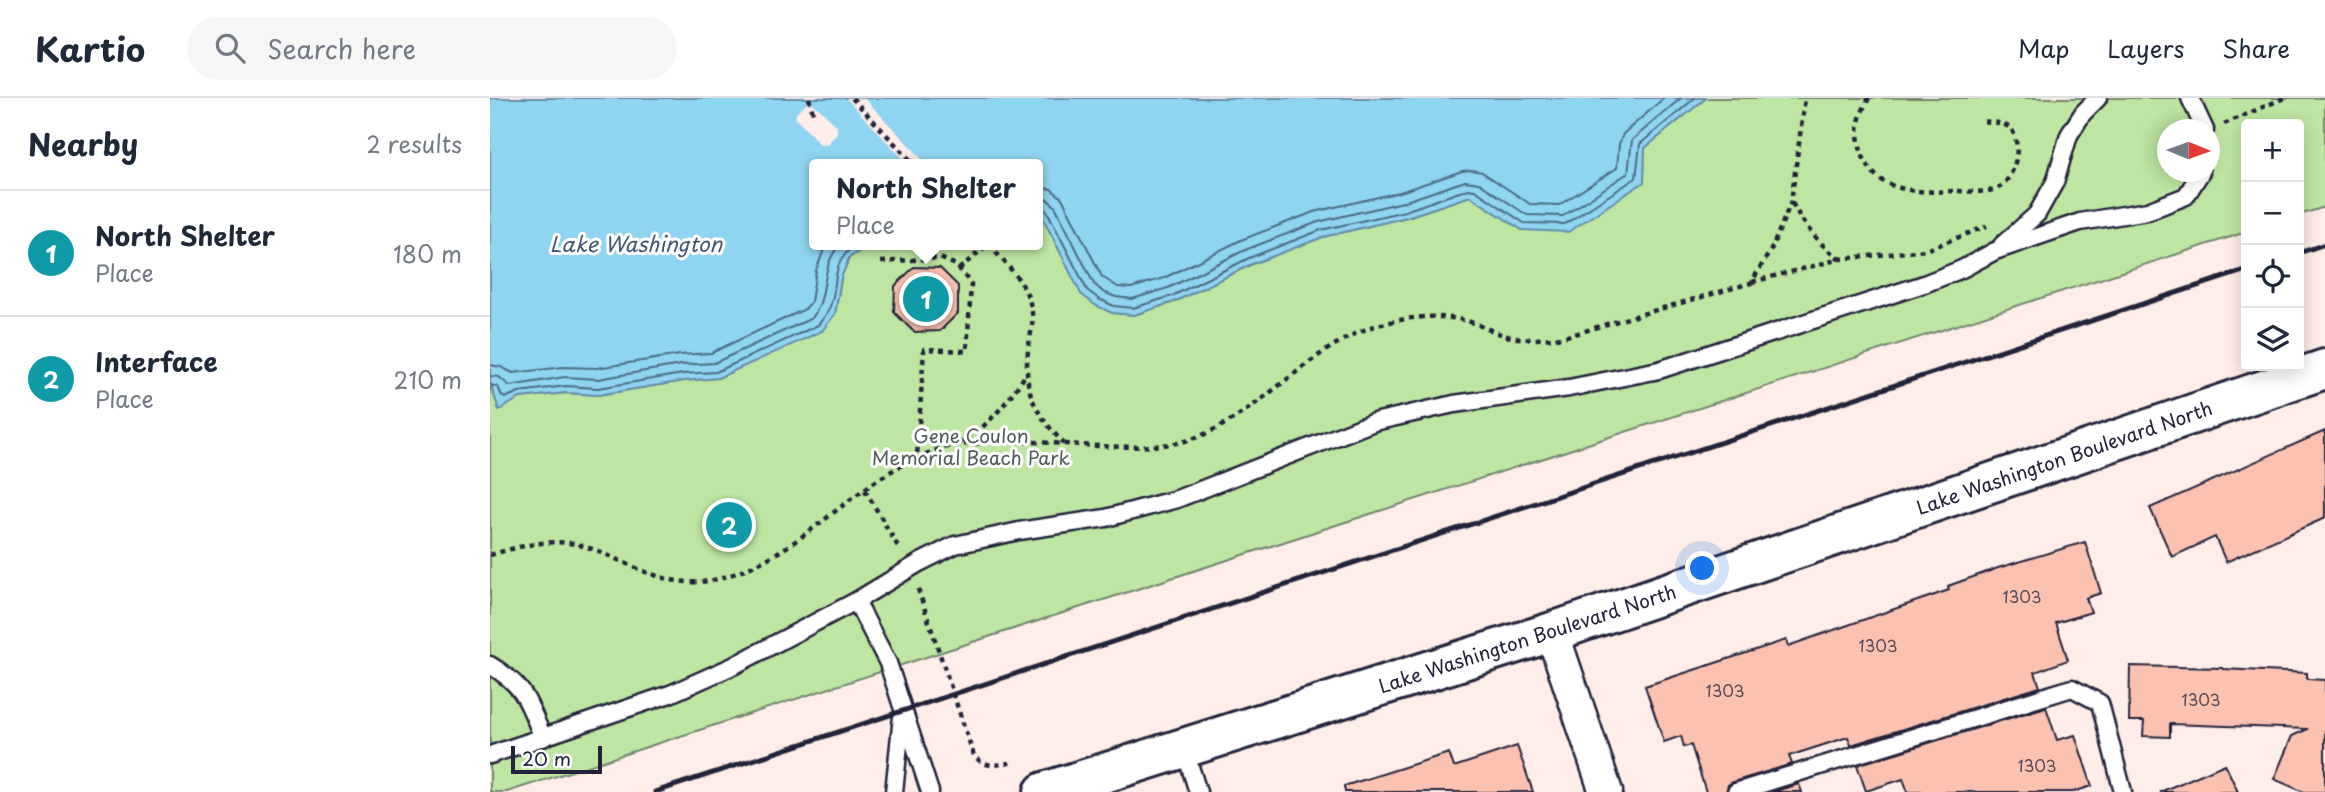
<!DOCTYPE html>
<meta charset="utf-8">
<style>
:root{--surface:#fff;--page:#f6f6f7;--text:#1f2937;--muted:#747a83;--line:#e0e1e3;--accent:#b45309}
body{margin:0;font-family:"Playpen Sans",sans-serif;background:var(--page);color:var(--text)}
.controls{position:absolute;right:21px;top:21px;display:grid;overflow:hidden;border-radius:7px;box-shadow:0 4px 18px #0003}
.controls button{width:63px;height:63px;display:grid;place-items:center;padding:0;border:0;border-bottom:2px solid var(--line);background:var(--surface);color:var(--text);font:35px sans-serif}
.compass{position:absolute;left:1667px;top:21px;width:63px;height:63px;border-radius:50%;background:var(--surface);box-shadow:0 4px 18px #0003;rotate:91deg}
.scale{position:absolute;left:21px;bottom:18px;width:91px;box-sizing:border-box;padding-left:7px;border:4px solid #22223b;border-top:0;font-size:19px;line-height:24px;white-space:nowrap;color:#22223b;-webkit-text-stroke:5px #fff;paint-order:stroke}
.you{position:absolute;left:1213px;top:471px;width:24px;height:24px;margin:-18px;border:5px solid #fff;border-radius:50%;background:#1a73e8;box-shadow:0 0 0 10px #1a73e833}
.badge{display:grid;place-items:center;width:46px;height:46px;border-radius:50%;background:var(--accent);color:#fff;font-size:23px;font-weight:700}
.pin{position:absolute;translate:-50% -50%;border:4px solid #fff;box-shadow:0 2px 7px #0006}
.popup{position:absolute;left:319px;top:61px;width:234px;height:91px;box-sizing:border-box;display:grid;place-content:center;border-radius:7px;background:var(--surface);filter:drop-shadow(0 2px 5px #0005);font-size:23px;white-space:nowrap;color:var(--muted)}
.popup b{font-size:26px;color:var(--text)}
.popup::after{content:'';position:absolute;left:50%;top:100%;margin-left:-14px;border:14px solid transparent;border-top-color:var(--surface)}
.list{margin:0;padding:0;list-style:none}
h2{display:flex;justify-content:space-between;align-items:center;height:91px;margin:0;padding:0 28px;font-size:30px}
h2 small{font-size:23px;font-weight:400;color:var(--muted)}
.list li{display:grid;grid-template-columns:46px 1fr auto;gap:21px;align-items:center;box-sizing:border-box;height:126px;padding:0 28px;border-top:2px solid var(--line)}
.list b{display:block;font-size:26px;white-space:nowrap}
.list p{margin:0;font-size:23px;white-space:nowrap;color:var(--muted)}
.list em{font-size:23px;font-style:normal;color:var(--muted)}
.icon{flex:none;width:38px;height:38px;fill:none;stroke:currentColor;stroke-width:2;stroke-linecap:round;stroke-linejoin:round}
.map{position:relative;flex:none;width:1835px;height:694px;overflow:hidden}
header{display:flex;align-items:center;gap:42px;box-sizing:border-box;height:98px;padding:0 35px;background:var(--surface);border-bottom:2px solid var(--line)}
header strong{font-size:33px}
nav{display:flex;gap:38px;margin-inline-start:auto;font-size:24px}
.search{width:490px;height:63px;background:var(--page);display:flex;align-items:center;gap:18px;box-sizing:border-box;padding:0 24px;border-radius:38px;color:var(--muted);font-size:26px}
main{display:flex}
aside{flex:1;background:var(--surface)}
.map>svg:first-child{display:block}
.green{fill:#bee6a2;stroke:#70846e;stroke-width:2;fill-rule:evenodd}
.water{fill:#8fd5f1;stroke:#638da8;stroke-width:2}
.pier{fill:#feede8}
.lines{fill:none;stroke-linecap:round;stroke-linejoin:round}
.shore{stroke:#4e6a84;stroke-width:2}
.building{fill:#fbc2b1;stroke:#22223b;stroke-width:2}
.service-casing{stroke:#22223b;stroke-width:21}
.minor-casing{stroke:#22223b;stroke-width:37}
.tertiary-casing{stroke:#22223b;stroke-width:44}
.path{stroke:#22223b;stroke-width:4.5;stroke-dasharray:5 5;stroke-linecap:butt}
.service{stroke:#fff;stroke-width:16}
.minor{stroke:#fff;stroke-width:32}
.tertiary{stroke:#fff;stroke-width:38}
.rail{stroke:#22223b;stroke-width:5}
.labels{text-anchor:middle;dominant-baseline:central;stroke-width:6;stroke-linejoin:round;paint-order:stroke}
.number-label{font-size:16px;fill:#584a58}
.park-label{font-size:19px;fill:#515d5a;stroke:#fff}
.street-label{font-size:19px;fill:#22223b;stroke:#fff}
.water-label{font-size:21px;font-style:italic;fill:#435872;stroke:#fff}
</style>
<header>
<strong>Kartio</strong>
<div class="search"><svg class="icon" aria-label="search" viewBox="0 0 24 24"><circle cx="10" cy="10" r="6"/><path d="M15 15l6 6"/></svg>Search here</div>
<nav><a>Map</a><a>Layers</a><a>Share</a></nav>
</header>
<main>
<aside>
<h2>Nearby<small>2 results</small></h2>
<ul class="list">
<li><span class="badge" style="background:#0f9aa8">1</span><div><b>North Shelter</b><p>Place</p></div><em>180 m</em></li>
<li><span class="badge" style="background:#0f9aa8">2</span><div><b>Interface</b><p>Place</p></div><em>210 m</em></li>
</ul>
</aside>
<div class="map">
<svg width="1835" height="694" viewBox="0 0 1835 694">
<rect width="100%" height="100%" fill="#feede8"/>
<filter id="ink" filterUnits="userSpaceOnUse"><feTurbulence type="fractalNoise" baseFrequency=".0143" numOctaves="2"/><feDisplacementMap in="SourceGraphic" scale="14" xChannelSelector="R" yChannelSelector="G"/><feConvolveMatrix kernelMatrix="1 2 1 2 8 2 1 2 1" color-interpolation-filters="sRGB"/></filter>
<g filter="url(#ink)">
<path class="green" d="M1216,0H1835V109L1809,117V26H1756V134L17,694H0V284L9,311L30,300L76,295L108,297L194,283L228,280L345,216L351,180L359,160L378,147H548V110L564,138L622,215L644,217L684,204L762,166L833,139L917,119L980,98L1032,132L1155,50ZM1678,32H1720V74H1678Z"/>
<path class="water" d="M0,0H1216L1155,50L1154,84L1078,134L1032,132L980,98L917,119L833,139L762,166L684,204L644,217L622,215L605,207L591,196L548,110V66H324V147H378L359,160L351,180L345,216L332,233L228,280L194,283L108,297L76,295L30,300L9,312L0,284Z"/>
<g class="pier">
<path d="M356,0H374L437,66H418Z"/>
<path d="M318,4H322L347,28V36L337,46H330L306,21V15Z"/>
</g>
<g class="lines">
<g class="shore">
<path d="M548,89L561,91L572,100L612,179L628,189L641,190L674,180L751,142L824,114L910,94L972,73L981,72L992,74L1040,106L1069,107L1127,70L1129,46L1133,36L1174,0"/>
<path d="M548,99L557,101L565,108L604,186L613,194L626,199L642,201L678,190L755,152L828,124L913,104L975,83L989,85L1037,117L1073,118L1138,75L1142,42L1191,0"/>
<path d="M548,108L557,113L597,192L609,201L624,208L643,210L682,198L759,160L831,132L915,113L978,91L985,92L1034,125L1075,126L1146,80L1150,46L1205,0"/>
<path d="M0,267L11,269L23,275L74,269L107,270L190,257L221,255L315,211L321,204L326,172L336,147"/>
<path d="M0,278L9,279L20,288L75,279L108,281L191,267L224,265L322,220C339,199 330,166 350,147"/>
<path d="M0,287L8,289L12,298L15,300L29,294L76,288L108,290L193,276L226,274L328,227C331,223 336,218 338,213C351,188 337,166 366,147"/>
</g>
</g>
<g class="building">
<path d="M424,169L450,170L468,188V215L450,233L424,234L404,214L405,188Z"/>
<path d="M1835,333V420L1736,464L1725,439L1682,459L1660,410Z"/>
<path d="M1595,444L1611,495L1596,500L1601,514L1566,525L1578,562L1545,574L1550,589L1361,647L1358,639L1299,658L1302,666L1243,684L1238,687L1236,694H1216L1201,647L1194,649L1191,638L1174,644L1155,588L1296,542L1298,548L1459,492L1458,488L1508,470Z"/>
<path d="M1640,568L1733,570V571L1817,575V581L1835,582V694H1814L1784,681L1802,638L1818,631L1680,626V639L1653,638L1654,623H1639Z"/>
<path d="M1556,609L1567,642L1585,637L1602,688L1583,694H1418L1413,681L1376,693L1367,667Z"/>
<path d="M1027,648L1043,694H855L854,688L959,655L964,669Z"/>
<path d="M1735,666L1748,694H1670Z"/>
<path d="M1309,686L1312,694H1282Z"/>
</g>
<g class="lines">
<defs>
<g id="service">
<path d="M1700,0L1715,32"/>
<path d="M1512,147L1547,116L1565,84L1579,37L1593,15L1608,0"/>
<path d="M366,503L398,565L440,694"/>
<path d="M0,567C36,589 37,602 53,640"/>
<path d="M694,650L708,694"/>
<path d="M0,657L180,596L243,568L366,503L429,465L465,447L529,433L616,420L687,401L884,324L964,306L1079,290L1169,272L1434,186L1472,171L1505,153L1590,124L1658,113L1696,98L1711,74"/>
<path d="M404,694L412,618"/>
<path d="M1246,694L1582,590L1610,605L1633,694"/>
</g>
<path id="minor" d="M1062,534L1116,694"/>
<path id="tertiary" d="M554,694L1062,534L1835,271"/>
</defs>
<use href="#service" class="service-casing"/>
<use href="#minor" class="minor-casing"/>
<use href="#tertiary" class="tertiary-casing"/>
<g class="path">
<path d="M319,0L324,19"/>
<path d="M362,0L424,66"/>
<path d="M1379,0C1376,6 1372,13 1370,20C1363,45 1376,78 1401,87C1421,95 1444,94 1465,93C1477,93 1491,95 1503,92C1524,86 1533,50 1522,32C1516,24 1501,24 1492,23"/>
<path d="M1734,26L1794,0"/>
<path d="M1302,105C1315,128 1327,145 1350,161"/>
<path d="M499,147C517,167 539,187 542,215C544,226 539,242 538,253C533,296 546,315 574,346"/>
<path d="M391,164L450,160L466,167L481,186L477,253L434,251L427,359"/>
<path d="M469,171L497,147"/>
<path d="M1262,184L1350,161L1436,152L1497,128"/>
<path d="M468,346C498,329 515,307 534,279"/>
<path d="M375,392L410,452"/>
<path d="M0,457C30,448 62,439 93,448C136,461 175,493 223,482C317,460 368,372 457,349C467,346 479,346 491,345C554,339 618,355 681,346C760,334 816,245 892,226C919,219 946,216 973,222C988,225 1002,234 1017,238C1031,242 1051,241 1065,240C1084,238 1105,229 1124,224C1170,211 1215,198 1261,185L1282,150L1301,104L1315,0"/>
<path d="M428,491L483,655C491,669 504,668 518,665L520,672"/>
</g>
<use href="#service" class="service"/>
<use href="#minor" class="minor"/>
<use href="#tertiary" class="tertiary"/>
<g class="rail">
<path d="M1809,155L1835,146"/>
<path d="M165,694L1756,172"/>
</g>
</g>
</g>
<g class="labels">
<g class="number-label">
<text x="1532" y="498">1303</text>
<text x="1388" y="547">1303</text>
<text x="1235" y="592">1303</text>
<text x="1711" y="601">1303</text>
<text x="1547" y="667">1303</text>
</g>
<g class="park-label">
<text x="481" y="337">Gene Coulon<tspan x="481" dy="22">Memorial Beach Park</tspan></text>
</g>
<g class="street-label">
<text transform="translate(1574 359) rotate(-19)">Lake Washington Boulevard North</text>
<text transform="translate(1037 540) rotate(-18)">Lake Washington Boulevard North</text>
</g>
<g class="water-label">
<text x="146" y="145">Lake Washington</text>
</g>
</g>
</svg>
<div class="controls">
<button>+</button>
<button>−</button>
<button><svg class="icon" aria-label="locate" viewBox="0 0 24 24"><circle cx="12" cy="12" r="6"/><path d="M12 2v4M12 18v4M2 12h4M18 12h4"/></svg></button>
<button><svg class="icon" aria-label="layers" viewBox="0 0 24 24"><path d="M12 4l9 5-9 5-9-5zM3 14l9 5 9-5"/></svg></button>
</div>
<svg class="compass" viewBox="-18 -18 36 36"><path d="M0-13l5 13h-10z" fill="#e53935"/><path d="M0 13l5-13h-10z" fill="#747a83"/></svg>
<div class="scale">20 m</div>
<div class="you"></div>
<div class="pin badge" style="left:436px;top:201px;background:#0f9aa8">1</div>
<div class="popup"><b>North Shelter</b>Place</div>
<div class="pin badge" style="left:239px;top:427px;background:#0f9aa8">2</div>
</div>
</main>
